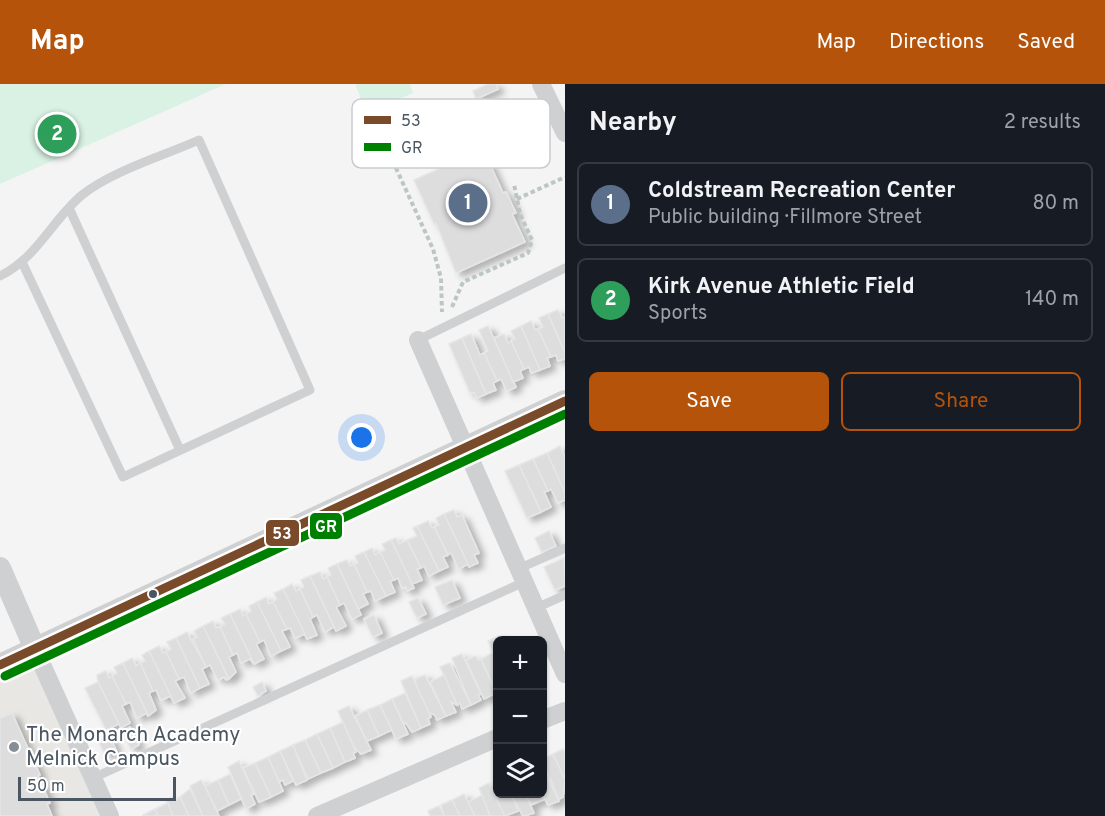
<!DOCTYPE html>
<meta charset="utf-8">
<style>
:root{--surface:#171b24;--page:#20242c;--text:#f1f3f6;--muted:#9ea1a6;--line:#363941;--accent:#b45309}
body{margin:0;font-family:Overpass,sans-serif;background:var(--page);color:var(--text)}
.controls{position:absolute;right:18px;bottom:18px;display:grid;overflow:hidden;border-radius:9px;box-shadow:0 2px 4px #0004}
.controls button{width:54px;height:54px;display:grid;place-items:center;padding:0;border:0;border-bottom:2px solid var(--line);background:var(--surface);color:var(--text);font:30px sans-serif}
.scale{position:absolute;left:18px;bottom:15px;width:158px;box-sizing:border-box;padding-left:6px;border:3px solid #4a5661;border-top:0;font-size:16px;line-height:21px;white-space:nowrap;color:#4a5661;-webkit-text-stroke:4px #fff;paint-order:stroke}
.you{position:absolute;left:362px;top:354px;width:21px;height:21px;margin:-15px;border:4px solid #fff;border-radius:50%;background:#1a73e8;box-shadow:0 0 0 9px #1a73e833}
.badge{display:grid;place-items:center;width:39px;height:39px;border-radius:50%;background:var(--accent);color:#fff;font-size:20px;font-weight:700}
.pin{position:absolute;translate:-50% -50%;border:3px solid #fff;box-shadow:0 2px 6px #0006}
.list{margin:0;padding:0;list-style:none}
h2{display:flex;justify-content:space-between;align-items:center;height:78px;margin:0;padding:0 24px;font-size:26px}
h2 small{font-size:20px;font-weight:400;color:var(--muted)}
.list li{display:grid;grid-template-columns:39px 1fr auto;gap:18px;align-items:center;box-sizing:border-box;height:84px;margin:0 12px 12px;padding:0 12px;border:2px solid var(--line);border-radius:9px}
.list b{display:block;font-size:22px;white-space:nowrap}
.list p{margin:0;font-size:20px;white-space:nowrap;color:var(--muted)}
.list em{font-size:20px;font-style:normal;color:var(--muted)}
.actions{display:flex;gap:12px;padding:18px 24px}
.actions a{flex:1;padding:14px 0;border:2px solid var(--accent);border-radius:9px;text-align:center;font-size:21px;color:var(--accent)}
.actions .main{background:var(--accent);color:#fff}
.icon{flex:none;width:33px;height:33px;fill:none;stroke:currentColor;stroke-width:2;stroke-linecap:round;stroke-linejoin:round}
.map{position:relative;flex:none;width:565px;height:732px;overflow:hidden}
header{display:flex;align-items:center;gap:36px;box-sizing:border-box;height:84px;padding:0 30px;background:var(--accent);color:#fff}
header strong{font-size:28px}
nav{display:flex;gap:33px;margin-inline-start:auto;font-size:21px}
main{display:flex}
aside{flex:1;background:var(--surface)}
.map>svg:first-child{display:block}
.commercial{fill:#e8e7e3}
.green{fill:#d9f2e3}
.building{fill:#ddddde;stroke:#e5e6e7;stroke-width:1.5;filter:url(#shadow)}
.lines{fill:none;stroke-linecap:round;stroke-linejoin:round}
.path{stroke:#bcc7c4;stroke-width:4;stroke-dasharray:4.5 3;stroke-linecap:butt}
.service{stroke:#ced0d2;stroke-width:9}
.minor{stroke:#ced0d2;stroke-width:18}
.tertiary{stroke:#ced0d2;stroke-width:22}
.bus-1-casing{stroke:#fff;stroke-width:14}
.bus-2-casing{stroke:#fff;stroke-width:14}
.bus-1{stroke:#7a4b2a;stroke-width:9}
.bus-2{stroke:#008000;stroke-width:9}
.bus-dot{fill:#4a5661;stroke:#fff;stroke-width:2}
.poi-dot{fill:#868d94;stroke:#fff;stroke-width:2}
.labels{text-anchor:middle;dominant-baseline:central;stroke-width:4.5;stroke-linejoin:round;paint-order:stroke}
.poi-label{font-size:21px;fill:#4a5661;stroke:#fff;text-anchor:start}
.key{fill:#fff;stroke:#c9ccd0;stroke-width:1.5}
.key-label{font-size:16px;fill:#4a5661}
.line-badge{stroke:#fff;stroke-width:2}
.badge-label{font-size:16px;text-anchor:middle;font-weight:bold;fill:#fff}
</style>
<header>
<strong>Map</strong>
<nav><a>Map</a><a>Directions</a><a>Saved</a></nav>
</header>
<main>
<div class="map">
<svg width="565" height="732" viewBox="0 0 565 732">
<defs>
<filter id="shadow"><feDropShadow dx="6" dy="4" stdDeviation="3" flood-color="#0004"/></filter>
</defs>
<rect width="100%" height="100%" fill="#f4f4f4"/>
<path class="commercial" d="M31,564L107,732H0V578Z"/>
<g class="green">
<path d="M0,0H226L0,100Z"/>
<path d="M355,0H410L413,9L367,29Z"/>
</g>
<g class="building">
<path d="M488,0H496L498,5L476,15L473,7Z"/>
<path d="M483,65L503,109L506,108L516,129L512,130L525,158L456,189L436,139L434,140L414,96Z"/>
<path d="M558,226L562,234L565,233V269L548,230Z"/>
<path d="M548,230L565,269V275L558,277L556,271L551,273L538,245L543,243L539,234Z"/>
<path d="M531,237L535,246L538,245L551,273L547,274L550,282L540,286L521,242Z"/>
<path d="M488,242L516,303L507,307L501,295L497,297L484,269L488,267L479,246Z"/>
<path d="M521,242L540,286L531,289L529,283L524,285L511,257L515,255L511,247Z"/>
<path d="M471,250L480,271L484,269L497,297L493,299L496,306L486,310L462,254Z"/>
<path d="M504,250L508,259L511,257L524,285L520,287L523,294L513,298L494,254Z"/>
<path d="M462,254L486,310L477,314L474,308L470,309L449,260Z"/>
<path d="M560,362L565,373V409L547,369Z"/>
<path d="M547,369L565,409V416L558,419L551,405L548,407L533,375Z"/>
<path d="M533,375L548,407L544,408L551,423L541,428L519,381Z"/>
<path d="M519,381L541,428L527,434L505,387Z"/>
<path d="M454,426L457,433L462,431L479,469L474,471L478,479L469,483L444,430Z"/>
<path d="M444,430L468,480L459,485L451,469L448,471L434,443L439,441L436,434Z"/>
<path d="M428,437L432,444L434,443L448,471L443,473L448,483L439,487L417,442Z"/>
<path d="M417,442L439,487L429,492L424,482L421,484L407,456L417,452L413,444Z"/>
<path d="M549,447L556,462L542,468L535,454Z"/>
<path d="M396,454L399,460L407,456L421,484L417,485L422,496L412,500L391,456Z"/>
<path d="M391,456L414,504L407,507L406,503L402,504L398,494L394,496L380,468L385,466L382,460Z"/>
<path d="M372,464L375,471L380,468L394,496L390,497L395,508L386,512L364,468Z"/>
<path d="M364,468L386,512L375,517L371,507L367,508L354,480L358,479L355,472Z"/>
<path d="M564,474L565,502L555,506L544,483Z"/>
<path d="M347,476L350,482L354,480L367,508L363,510L368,520L358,525L337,480Z"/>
<path d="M337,480L361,531L352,535L344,519L340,521L327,493L331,491L328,484Z"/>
<path d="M320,488L323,495L327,493L340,521L336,523L346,542L336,547L310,492Z"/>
<path d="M310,492L334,543L325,548L317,531L313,533L300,505L304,503L301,496Z"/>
<path d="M452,496L460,514L443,521L435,503Z"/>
<path d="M292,500L296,507L300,505L313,533L310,535L317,551L307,555L283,505Z"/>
<path d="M283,505L305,550L295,554L290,544L287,545L273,518L277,515L274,509Z"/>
<path d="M266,513L269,520L273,518L287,545L282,547L290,563L281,567L257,518Z"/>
<path d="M418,514L426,530L417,534L409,518Z"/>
<path d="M257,518L281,567L271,572L264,556L260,558L246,530L251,527L249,522Z"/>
<path d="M240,525L243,532L246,530L260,558L256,560L264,575L254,580L230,530Z"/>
<path d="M230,530L254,580L250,575L241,579L237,569L233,571L220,543L225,540L221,534Z"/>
<path d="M374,531L382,549L373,553L364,535Z"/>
<path d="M213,537L216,544L220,543L233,571L229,573L236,588L229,595L203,542Z"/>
<path d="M203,542L225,587L228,595L226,596L224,593L218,596L210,581L206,583L193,555L197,553L194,547Z"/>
<path d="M187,548L206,583L202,585L209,600L200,604L176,554Z"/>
<path d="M499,552L501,556H497V577L488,557Z"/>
<path d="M176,554L200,604L191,609L184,593L179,595L166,568L171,565L167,558Z"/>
<path d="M159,562L163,569L166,568L179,595L175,597L185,614L174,619L149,567Z"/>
<path d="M149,567L171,612L161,616L156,606L153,607L140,579L145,577L142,571Z"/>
<path d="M494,568L497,577L496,609L481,575Z"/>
<path d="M462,570L481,610L478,611L481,616L471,621L452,574Z"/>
<path d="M476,572L478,576L481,575L496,609L484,615L466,576Z"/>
<path d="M132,574L136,582L140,579L153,607L149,609L156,626L148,632L123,579Z"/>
<path d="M123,579L147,629L137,634L130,618L126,620L112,592L117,589L114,583Z"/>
<path d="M450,579L471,621L462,625L460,619L457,621L440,583Z"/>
<path d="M106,587L109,594L112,592L126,620L122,622L130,639L121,644L98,598L97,591Z"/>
<path d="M425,591L446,632L437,636L435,631L429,629L417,604L415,595Z"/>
<path d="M444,591L457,621L451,618L456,628L446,632L430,598Z"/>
<path d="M412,592L431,633L428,635L430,640L421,644L401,597Z"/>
<path d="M98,598L119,640L106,646L85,604Z"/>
<path d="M262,598L266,607L258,612L253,603Z"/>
<path d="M405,609L421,644L412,648L406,639L404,640L392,615Z"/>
<path d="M392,615L408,650L396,655L380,621Z"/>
<path d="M380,621L392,646L379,652L367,626Z"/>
<path d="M349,622L371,666L361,670L354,663L338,627Z"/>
<path d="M367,626L379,652L367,657L355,632Z"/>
<path d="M12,629L40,691L38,692L50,719L47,720L52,732H0V634Z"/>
<path d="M343,638L356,668L353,669L355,674L345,678L330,644Z"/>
<path d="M130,643L139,661L131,665L122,647Z"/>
<path d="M330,644L345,678L333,684L317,650Z"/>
<path d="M108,648L116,666L105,671L97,653Z"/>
<path d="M317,650L333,684L321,689L305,656Z"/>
<path d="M305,656L321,689L308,695L293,661Z"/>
<path d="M293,661L307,696L296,701L280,667Z"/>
<path d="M563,665L565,668V696L553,670Z"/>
<path d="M280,667L293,697L285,701L283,696L279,698L268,673Z"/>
<path d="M553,670L565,696L563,713L559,715L542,676Z"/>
<path d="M268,673L283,707L271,713L255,679Z"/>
<path d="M239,677L254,710L251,711L255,720L246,725L228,683Z"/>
<path d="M255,679L271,713L259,718L243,684Z"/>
<path d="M542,683L559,717L548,721L542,709Z"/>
<path d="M230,690L241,715L229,721L218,696Z"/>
<path d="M201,696L205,702L219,732H203L190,702Z"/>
<path d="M218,696L229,721L217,727L205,702Z"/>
<path d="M489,699L492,706L505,732H490L479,704Z"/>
<path d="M497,704V710H511L518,727L505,732L492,706Z"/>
<path d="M190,705L203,732H189L180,713Z"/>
<path d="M542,709L545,715L531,721L525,710Z"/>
<path d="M464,710L475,732H460L452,716Z"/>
<path d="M511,710H525L534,729L523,732Z"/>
<path d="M482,711L490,732H475L468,718Z"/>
<path d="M173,713L175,716L180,713L189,732H173L166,716Z"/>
<path d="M452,716L460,732H444L441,721Z"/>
<path d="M168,719L173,732H158L155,725Z"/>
<path d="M439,722L444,732H430L428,727Z"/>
<path d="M155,725L158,732H143V731Z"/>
</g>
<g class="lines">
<g class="path">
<path d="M374,36L433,165L441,194L442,228"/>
<path d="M430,51L494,62"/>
<path d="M517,115L565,93"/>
<path d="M452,223L463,198L528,169L532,156L520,130L514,100"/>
</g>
<g class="service">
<path d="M506,55L555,31"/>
<path d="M69,124L180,366"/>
<path d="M0,192C37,174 52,136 82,111C112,87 163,72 199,56L310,306L123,393L22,178"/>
<path d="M418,256L565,184"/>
<path d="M518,485L565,464"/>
<path d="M536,524L565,511"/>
<path d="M93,694L524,498"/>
</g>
<g class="minor">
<path d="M541,0L565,49"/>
<path d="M418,256L565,590"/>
<path d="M35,565L110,732"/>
<path d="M542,636L565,627"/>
<path d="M317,732L497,654"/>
</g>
<g class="tertiary">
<path d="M0,484L35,565"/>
<path d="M0,581L565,317"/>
</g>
<defs>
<path id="bus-1" d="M0,581L565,317"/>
<path id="bus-2" d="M5,592L565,330"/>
</defs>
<use href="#bus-1" class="bus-1-casing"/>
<use href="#bus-2" class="bus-2-casing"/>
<use href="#bus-1" class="bus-1"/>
<use href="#bus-2" class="bus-2"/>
</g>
<circle class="bus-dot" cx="153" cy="510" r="5"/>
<circle class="poi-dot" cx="14" cy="663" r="6"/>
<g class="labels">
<g class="poi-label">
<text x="26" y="651">The Monarch Academy<tspan x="26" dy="24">Melnick Campus</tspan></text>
</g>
</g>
<rect x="352" y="15" width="198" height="69" rx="9" class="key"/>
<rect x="364" y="32" width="27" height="8" fill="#7a4b2a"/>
<rect x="364" y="59" width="27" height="8" fill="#008000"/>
<g class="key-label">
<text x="401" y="42">53</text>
<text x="401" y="69">GR</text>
</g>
<g class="line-badge">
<rect x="309" y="428" width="34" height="28" rx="6" fill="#008000"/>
<rect x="265" y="435" width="35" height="28" rx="6" fill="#7a4b2a"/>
</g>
<g class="badge-label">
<text x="326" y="448">GR</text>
<text x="282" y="455">53</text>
</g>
</svg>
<div class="controls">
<button>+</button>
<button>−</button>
<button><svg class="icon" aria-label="layers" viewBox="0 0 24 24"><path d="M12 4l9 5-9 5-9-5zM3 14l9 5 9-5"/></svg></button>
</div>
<div class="scale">50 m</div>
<div class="you"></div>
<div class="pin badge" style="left:468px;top:119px;background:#5c6f8a">1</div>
<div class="pin badge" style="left:57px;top:50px;background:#2e9e5b">2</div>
</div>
<aside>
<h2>Nearby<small>2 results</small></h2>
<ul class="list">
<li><span class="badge" style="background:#5c6f8a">1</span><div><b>Coldstream Recreation Center</b><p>Public building · Fillmore Street</p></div><em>80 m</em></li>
<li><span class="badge" style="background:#2e9e5b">2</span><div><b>Kirk Avenue Athletic Field</b><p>Sports</p></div><em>140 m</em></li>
</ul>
<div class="actions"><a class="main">Save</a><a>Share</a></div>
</aside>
</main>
